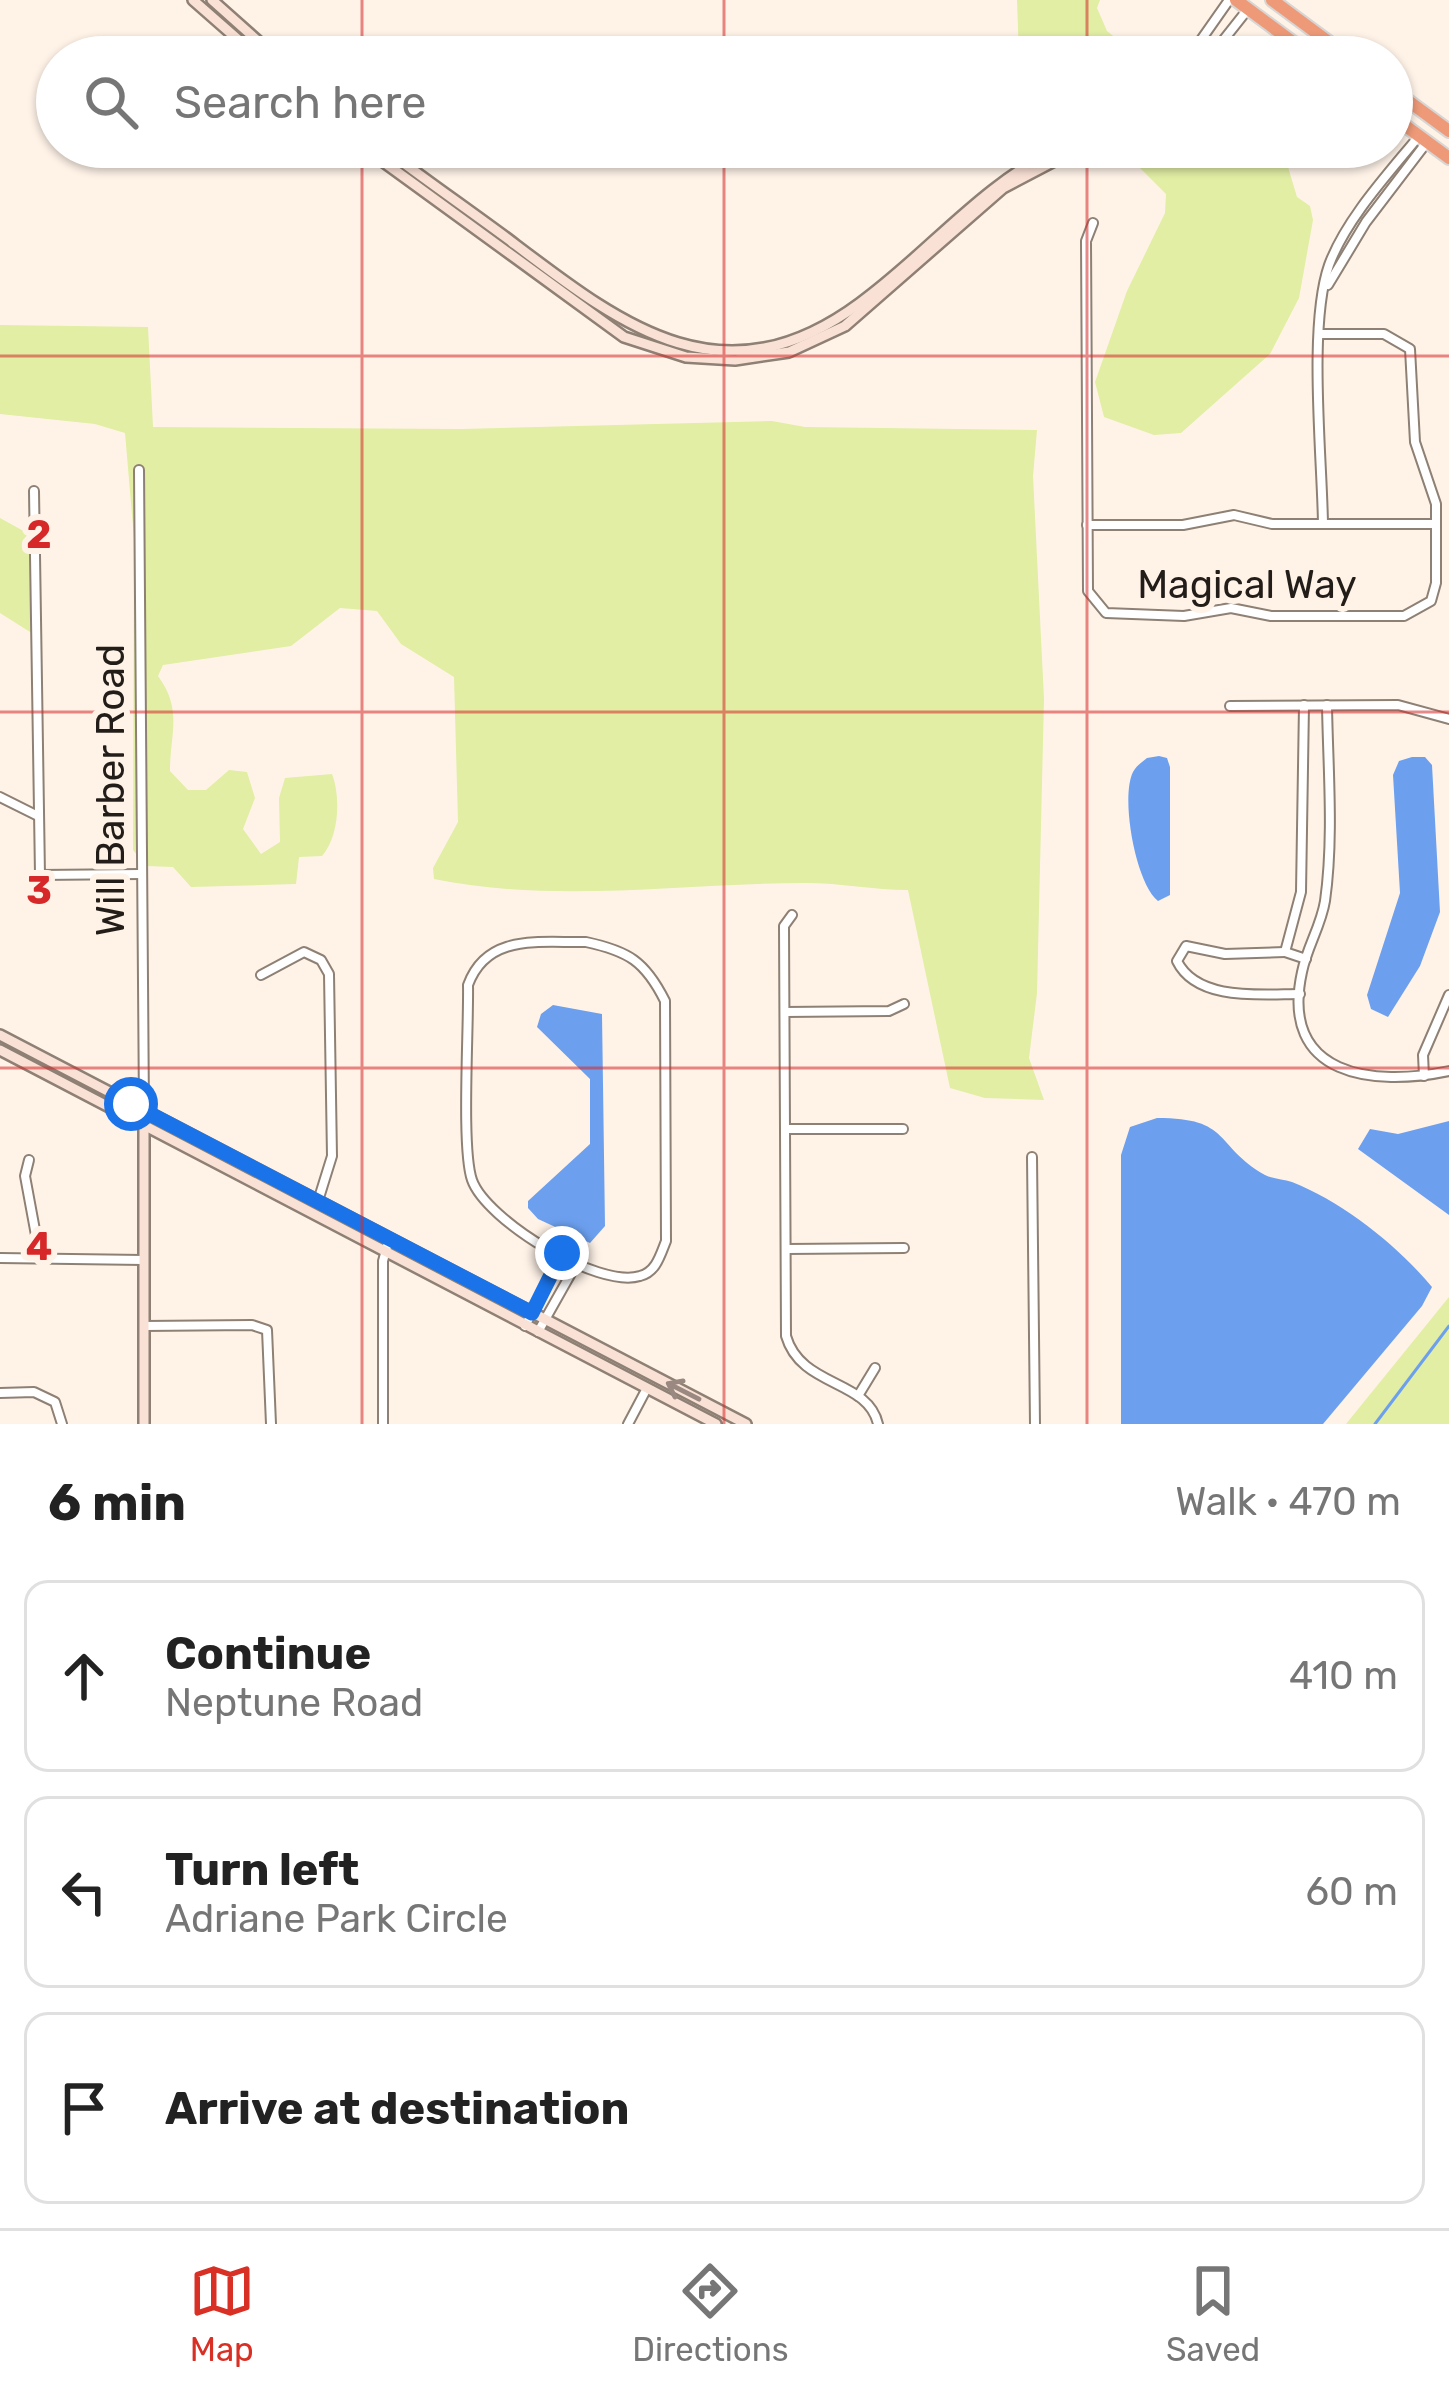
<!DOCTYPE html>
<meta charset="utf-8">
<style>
:root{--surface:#fff;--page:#f6f6f6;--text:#222;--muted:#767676;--line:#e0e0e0;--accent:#d93025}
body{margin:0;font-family:Rubik,sans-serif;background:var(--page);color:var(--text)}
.stop{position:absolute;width:36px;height:36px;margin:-27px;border:9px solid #1a73e8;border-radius:50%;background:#fff}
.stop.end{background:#1a73e8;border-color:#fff;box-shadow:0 3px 12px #0008}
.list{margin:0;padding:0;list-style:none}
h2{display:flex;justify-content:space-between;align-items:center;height:156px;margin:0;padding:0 48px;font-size:51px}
h2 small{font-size:39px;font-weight:400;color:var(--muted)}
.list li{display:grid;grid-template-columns:78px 1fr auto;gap:36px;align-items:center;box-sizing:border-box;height:192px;margin:0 24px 24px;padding:0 24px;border:3px solid var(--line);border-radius:24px}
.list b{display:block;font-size:45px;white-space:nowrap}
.list p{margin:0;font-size:39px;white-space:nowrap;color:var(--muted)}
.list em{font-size:39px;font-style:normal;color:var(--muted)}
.icon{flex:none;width:66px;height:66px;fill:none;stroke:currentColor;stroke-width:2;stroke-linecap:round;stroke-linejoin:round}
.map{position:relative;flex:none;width:1449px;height:1424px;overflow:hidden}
.search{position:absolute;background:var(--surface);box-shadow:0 3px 9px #0004;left:36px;right:36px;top:36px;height:132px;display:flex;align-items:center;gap:30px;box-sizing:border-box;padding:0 42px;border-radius:66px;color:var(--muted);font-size:45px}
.sheet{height:804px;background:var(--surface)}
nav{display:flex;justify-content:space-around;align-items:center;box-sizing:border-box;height:168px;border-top:3px solid var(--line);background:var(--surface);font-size:33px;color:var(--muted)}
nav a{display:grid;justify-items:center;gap:6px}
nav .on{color:var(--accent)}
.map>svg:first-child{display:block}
.green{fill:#e1eea4}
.water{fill:#6ca0ef}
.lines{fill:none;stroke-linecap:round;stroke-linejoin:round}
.stream{stroke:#6ca0ef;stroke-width:3}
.street-casing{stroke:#8e8074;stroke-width:12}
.secondary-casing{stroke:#8e8074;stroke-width:14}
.highway-casing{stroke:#d7d6d5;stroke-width:16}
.street{stroke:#fff;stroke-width:8}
.secondary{stroke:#fae1d6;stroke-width:9}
.highway{stroke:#ee9a78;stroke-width:12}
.oneway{stroke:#998980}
.route{stroke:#1a73e8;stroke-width:15}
.grid{fill:none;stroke:#d62828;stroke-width:3;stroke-opacity:0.55}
.labels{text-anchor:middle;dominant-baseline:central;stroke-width:12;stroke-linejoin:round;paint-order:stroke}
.street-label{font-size:39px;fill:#221d18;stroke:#fff3e8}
.grid-label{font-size:39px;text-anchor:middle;font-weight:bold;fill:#d62828;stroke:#fff3e8;stroke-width:12;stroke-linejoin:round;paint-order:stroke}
</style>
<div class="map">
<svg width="1449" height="1424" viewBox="0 0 1449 1424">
<rect width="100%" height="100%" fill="#fff3e8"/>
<g class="green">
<path d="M1017,0H1100L1097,8L1107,31L1139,57H1019Z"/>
<path d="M1096,147H1282L1297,197L1310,206L1313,220L1299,298L1270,354L1181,433L1154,435L1104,417L1095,382L1127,291L1165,213L1166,194L1128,156L1079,152Z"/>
<path d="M0,325L148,327L153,427L461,429L772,421L805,427L1037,430L1033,476L1044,699L1037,993L1029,1058L1044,1100L985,1098L950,1088L908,890C874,890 840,883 806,883C682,883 557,904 434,879L433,868L458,822L454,677L401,644L377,611L340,608L291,646L163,665L158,676C183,710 170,733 170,771L188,790H206L229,770L247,772L255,798L243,829L261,854L280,842L279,798L285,778L332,774C341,797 339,837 322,856L299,857L296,884L191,887L173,867L146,866L133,850L134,538L125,433L95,424L0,414Z"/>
<path d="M0,518L38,539V637L0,613Z"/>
<path d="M1449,1297V1424H1346Z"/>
</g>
<g class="water">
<path d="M1159,756L1167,758L1170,767V895L1158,901C1136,884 1120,798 1133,772C1136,766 1142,762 1147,758Z"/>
<path d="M1412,757H1425L1432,765L1440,912L1420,966L1388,1017L1371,1009L1367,995L1400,893L1393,775L1399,761Z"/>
<path d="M553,1005L602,1014L605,1226L590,1243L538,1219L528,1208V1201L590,1144V1079L537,1027L541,1014Z"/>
<path d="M1157,1118C1232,1118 1213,1145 1265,1175C1273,1179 1283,1179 1292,1182C1343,1202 1397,1245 1432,1287L1422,1306L1323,1424H1121V1155L1130,1127Z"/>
<path d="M1449,1121V1215L1358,1149L1370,1129L1398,1134Z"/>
</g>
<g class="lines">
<path class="stream" d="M1375,1424L1449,1326"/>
<defs>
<g id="street">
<path d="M1189,57L1229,0"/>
<path d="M1210,57L1248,9"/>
<path d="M1093,223L1086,241L1088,591L1106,613L1184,616L1231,608L1271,616H1404L1431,601L1436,583V504L1415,442L1410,349L1384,334H1321"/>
<path d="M1328,285L1366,222L1427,142"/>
<path d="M139,470L144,1110"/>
<path d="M34,491L40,875L141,874"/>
<path d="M1323,524C1322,456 1308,325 1329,265C1346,219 1388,174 1419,136"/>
<path d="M1087,525H1183L1234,515L1272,524H1435"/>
<path d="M1304,705L1301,892L1285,952L1306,959"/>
<path d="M1327,705C1328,769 1334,837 1325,901C1321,926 1307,947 1302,972C1279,1077 1374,1087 1449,1071"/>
<path d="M1230,706L1398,705L1449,719"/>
<path d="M0,797L38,816"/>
<path d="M792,915L784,926L786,1336C801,1388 868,1379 878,1424"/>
<path d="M586,942C628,951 645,961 665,1001L666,1241C660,1256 656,1272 640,1276C598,1289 486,1220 472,1180C461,1148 469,1027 468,985C487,933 539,943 586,942Z"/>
<path d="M1285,952L1225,954L1186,946L1177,961C1197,1002 1263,994 1300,994"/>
<path d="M261,975L304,952L321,960L329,974L332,1156L318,1201"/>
<path d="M785,1012L889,1011L904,1004"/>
<path d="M1424,1076L1423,1055L1449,995"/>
<path d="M785,1129H903"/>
<path d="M1032,1157L1035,1424"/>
<path d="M29,1160L25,1176L40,1257"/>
<path d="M787,1249L904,1248"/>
<path d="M0,1258L143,1260"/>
<path d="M144,1326L252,1325L267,1330L271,1424"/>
<path d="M525,1326L563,1254"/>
<path d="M538,1332L578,1261"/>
<path d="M0,1393L34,1392L55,1402L62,1424"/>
<path d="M858,1396L875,1368"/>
<path d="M383,1424V1261L389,1239"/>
<path d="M628,1424L646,1390"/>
</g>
<g id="secondary">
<path d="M193,0L258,57"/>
<path d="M212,0L276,57"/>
<path d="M363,147L624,337L686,357L735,360L789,352L845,326L1003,188L1081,147"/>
<path d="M382,147C423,178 466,208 508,239C620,324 721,406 860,303C930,252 981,185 1061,147"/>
<path d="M0,1035L746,1424"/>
<path d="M0,1050L716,1424"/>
<path d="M144,1424V1110"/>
</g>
<g id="highway">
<path d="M1236,0L1313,57"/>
<path d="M1272,0L1349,57"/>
<path d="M1392,89L1449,131"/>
<path d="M1392,116L1449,158"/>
</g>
</defs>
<use href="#street" class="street-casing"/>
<use href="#secondary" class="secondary-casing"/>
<use href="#highway" class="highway-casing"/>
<use href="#street" class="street"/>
<use href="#secondary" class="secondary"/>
<use href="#highway" class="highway"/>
</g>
<defs><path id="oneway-shaft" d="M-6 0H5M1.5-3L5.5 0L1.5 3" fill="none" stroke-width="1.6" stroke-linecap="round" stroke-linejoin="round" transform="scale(3)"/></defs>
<use class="oneway" href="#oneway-shaft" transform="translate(683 1391) rotate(-153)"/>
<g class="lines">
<path class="route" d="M131,1104L532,1313L562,1253"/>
</g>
<path class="grid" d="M362,0V57M724,0V57M1087,0V57M362,147V1424M724,147V1424M1087,147V1424M0,356H1449M0,712H1449M0,1068H1449"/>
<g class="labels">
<g class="street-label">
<text x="1247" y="585">Magical Way</text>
<text transform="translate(111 790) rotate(-90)">Will Barber Road</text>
</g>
</g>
<g class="grid-label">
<text x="39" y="548">2</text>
<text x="39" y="904">3</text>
<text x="39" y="1260">4</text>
</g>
</svg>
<div class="stop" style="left:131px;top:1104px"></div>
<div class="stop end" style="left:562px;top:1253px"></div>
<div class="search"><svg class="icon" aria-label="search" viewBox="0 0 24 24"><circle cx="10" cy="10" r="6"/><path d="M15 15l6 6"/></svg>Search here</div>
</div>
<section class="sheet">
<h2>6 min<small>Walk · 470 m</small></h2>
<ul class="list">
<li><svg class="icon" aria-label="ahead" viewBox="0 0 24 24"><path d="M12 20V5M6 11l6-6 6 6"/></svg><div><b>Continue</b><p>Neptune Road</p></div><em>410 m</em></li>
<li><svg class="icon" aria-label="left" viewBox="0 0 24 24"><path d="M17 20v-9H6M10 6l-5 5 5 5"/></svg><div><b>Turn left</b><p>Adriane Park Circle</p></div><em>60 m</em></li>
<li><svg class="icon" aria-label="arrive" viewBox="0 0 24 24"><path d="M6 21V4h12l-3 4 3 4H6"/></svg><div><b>Arrive at destination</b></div></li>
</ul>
</section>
<nav>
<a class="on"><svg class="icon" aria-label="map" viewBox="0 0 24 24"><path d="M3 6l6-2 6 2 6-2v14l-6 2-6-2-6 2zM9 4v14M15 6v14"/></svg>Map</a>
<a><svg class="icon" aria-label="directions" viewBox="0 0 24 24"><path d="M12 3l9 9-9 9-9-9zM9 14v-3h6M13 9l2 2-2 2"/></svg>Directions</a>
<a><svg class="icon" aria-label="saved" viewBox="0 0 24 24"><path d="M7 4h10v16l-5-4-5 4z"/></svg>Saved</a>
</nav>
